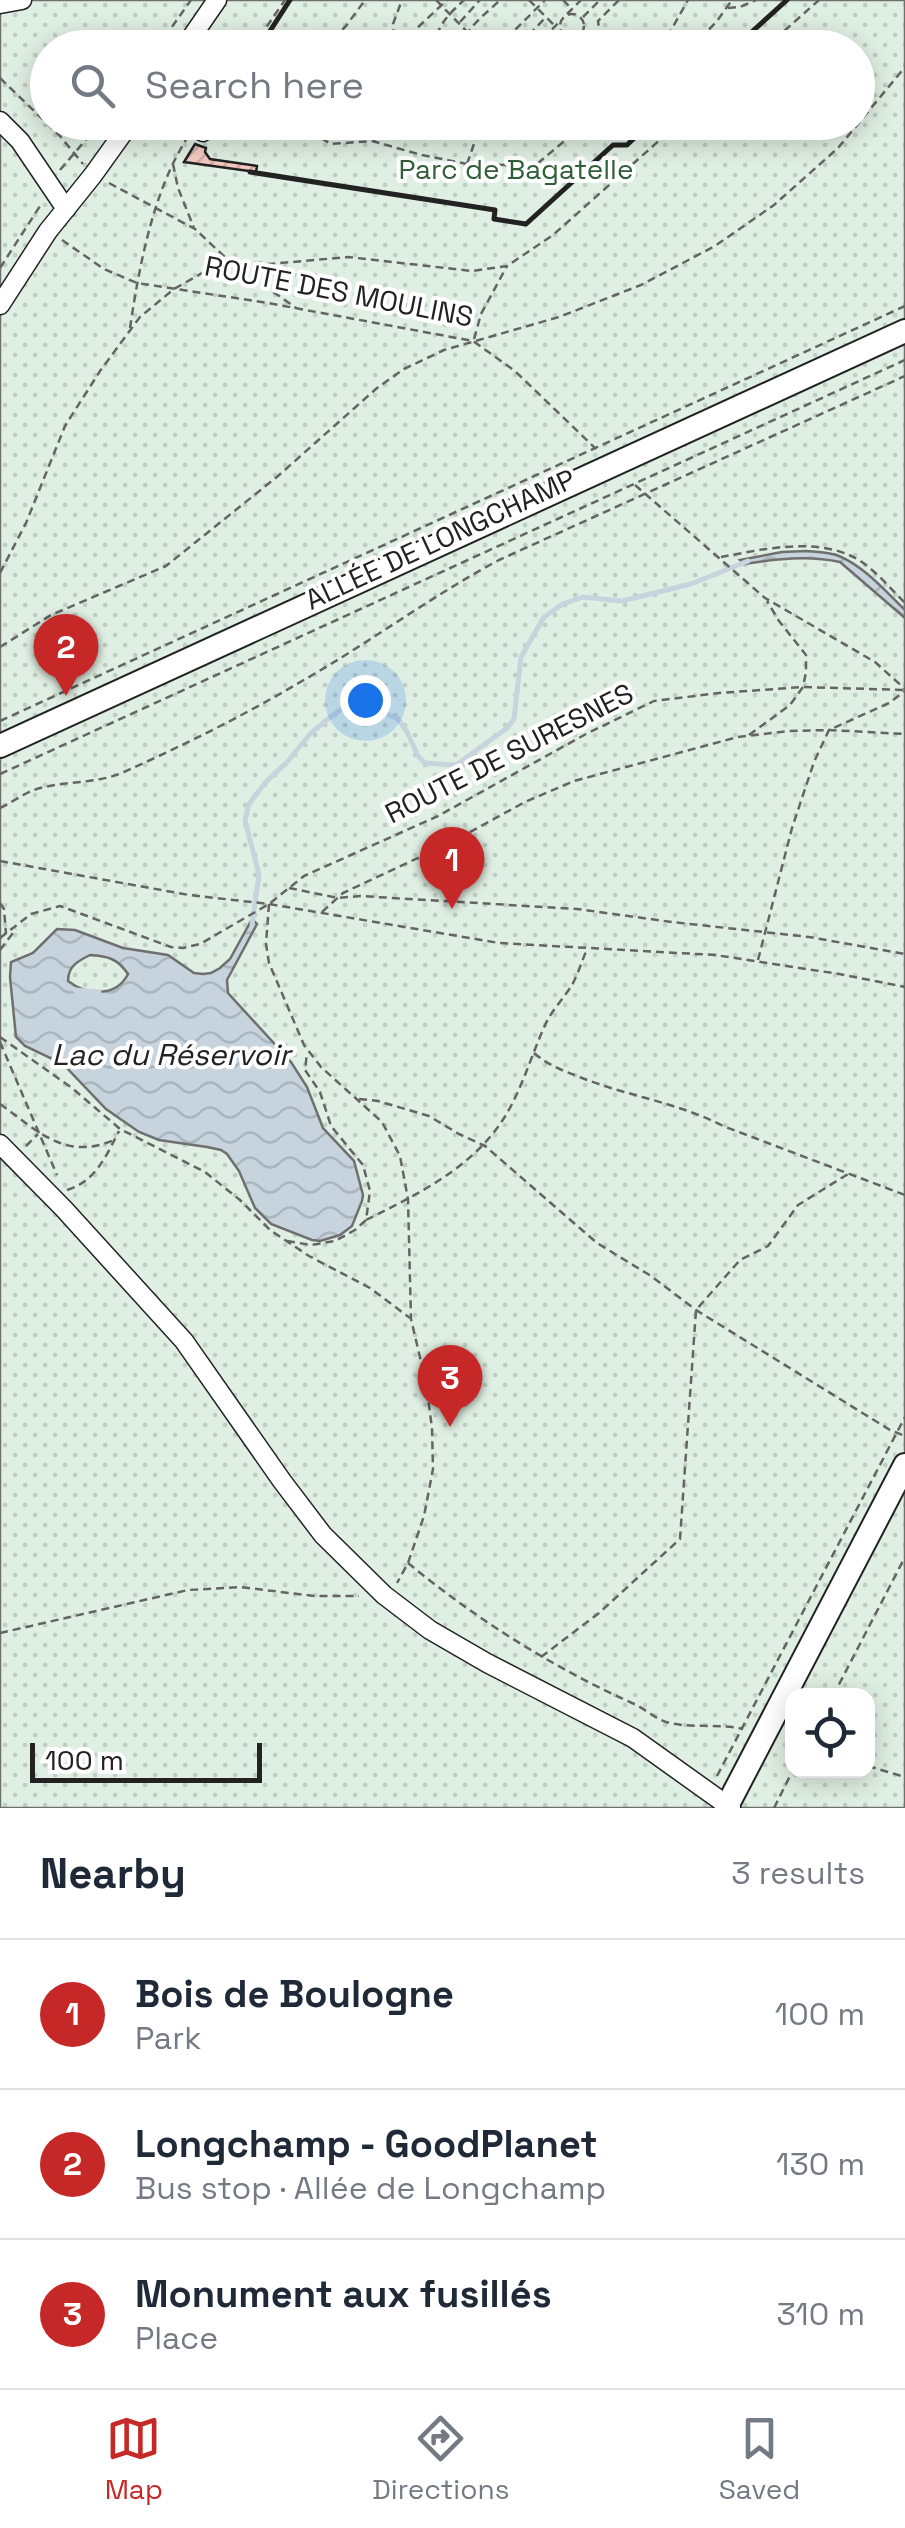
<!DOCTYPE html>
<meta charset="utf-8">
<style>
:root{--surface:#fff;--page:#f6f6f7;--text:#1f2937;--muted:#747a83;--line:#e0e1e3;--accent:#c62828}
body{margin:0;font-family:"Space Grotesk",sans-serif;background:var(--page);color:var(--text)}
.controls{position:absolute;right:30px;bottom:30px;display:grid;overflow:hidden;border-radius:20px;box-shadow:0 5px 25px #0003}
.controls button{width:90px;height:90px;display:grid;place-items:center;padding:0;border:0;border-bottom:2px solid var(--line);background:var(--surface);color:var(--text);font:50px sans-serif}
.scale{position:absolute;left:30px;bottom:25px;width:232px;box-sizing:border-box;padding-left:10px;border:5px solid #222;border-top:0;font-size:28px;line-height:35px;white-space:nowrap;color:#222;-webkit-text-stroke:8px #fff;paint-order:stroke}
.you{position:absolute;left:365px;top:700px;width:35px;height:35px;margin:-25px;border:8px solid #fff;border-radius:50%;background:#1a73e8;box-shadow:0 0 0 15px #1a73e833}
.badge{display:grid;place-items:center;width:65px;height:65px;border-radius:50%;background:var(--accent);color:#fff;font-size:32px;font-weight:700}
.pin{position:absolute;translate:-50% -82px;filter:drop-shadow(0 2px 5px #0008)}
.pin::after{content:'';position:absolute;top:52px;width:35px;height:30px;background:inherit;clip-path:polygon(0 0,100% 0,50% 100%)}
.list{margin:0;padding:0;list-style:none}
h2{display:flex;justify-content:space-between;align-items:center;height:130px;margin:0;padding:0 40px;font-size:42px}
h2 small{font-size:32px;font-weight:400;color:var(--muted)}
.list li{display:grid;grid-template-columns:65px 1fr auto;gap:30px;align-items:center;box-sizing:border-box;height:150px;padding:0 40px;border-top:2px solid var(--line)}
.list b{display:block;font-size:38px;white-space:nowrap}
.list p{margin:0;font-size:32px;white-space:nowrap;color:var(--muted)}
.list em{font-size:32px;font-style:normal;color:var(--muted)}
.icon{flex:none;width:55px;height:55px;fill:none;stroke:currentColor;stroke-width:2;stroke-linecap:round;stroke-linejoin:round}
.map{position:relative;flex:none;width:905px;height:1808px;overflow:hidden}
.search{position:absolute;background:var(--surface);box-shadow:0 5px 25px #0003;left:30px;right:30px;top:30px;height:110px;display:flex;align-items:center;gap:25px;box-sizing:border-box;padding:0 35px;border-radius:55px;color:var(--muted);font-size:38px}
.sheet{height:580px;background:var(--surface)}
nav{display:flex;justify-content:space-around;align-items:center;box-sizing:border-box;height:140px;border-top:2px solid var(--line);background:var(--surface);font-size:28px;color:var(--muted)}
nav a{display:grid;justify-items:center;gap:5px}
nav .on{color:var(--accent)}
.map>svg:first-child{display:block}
.park{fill:url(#park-dots);stroke:#6f6f6f;stroke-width:2.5;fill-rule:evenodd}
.water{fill:url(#water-waves);stroke:#6f6f6f;stroke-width:2.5;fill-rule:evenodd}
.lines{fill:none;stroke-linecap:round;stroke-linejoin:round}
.stream{stroke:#c7d3dd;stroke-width:5}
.building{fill:url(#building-hatch);stroke:#222;stroke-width:2.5}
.minor-casing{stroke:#222;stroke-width:21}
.major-casing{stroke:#222;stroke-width:26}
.path{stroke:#646464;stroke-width:2.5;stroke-dasharray:8 5;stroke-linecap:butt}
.minor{stroke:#fff;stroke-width:18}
.major{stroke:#fff;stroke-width:22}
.wall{stroke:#222;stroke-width:5}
.labels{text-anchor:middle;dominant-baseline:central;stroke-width:8;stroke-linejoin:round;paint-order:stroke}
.park-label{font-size:28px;fill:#2f5e38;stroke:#fff}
.street-label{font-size:28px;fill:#222;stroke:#fff}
.water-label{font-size:30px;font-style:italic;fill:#222;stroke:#fff}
</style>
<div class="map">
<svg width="905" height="1808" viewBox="0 0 905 1808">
<defs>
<pattern id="park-dots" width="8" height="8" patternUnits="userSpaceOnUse" patternTransform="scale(2.5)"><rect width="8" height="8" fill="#e0efe3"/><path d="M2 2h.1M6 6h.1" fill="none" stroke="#c0cdc2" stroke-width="1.8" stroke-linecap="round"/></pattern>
<pattern id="water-waves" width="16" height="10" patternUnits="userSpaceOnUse" patternTransform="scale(2.5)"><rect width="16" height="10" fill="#c7d3dd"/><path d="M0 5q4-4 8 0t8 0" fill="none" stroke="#abb5bd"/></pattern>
<pattern id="building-hatch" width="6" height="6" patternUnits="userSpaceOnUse" patternTransform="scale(2.5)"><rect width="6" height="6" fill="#f3c9c0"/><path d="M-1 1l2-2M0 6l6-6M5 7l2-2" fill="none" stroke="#d0aca5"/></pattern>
</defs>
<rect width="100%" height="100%" fill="#fff"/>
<path class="park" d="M0,0H905V1808H0ZM48,48H858V122H48ZM792,1696H868V1770H792Z"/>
<g class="water">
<path d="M806,551C817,552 829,552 839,556C865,567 885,591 905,610V618L840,562C808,555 776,559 744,564L740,560L782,552Z"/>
<path d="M252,919L257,924L227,980L228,993L291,1062L307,1087L323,1128L354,1161L363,1195L362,1201L352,1226L340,1235L320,1241L312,1240L271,1224L255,1208L239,1171L227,1154L221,1150L207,1147L159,1140L139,1132L106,1109L63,1064L25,1046L16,1037L10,977L11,962L33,953L57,929L75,930L123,948L168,955L194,973L203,974L211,973L220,968L230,959ZM90,955C108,956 118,959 128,974C116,998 86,995 68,981C68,966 78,961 90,955Z"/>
</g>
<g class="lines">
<g class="stream">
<path d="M252,924L259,875L245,820L249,804L265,783L288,761L310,734L329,718L346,706H367L398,719L407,732L418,756L425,763L456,765L507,728L514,719L521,657L544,617L563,604L583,597L622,601L691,584L748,561"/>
<path d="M75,990L99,992"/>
</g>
</g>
<path class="building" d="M195,144L206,148L205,152L210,159L257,166L256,172L184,162Z"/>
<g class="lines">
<defs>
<g id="minor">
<path d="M0,4L22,0"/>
<path d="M184,48L217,0"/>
<path d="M0,121L20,141L66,209"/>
<path d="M186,122L203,132"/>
<path d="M0,305L48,231L93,175L131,122"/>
<path d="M0,1144L64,1209L184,1341L282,1481L323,1535L384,1595L430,1630L487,1663L633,1738L731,1808"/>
</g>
<g id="major">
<path d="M0,746L905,331"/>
<path d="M726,1808L905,1465"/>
</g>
</defs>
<use href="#minor" class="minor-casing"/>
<use href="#major" class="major-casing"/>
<g class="path">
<path d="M436,0L483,48"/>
<path d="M529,0L554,25"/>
<path d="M563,0L571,8"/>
<path d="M728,8L740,7L756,0"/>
<circle cx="572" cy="26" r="12"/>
<path d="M567,14L581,0"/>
<path d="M583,17L600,0"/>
<path d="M460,22L480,0"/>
<path d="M515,31L521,37L516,42L521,48"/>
<path d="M529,35L545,18"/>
<path d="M521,37L526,31L531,38L526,43"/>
<path d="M335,39L365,33L394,38"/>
<path d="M436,44L458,43"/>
<path d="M399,45L447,0"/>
<path d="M157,48L191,0"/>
<path d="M252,48L285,0"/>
<path d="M324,48L346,26L365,0"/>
<path d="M401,48L394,38L393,24L402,0"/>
<path d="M434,48C437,25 448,15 464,0"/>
<path d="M461,48C465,28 486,14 500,0"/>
<path d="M497,48L545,0"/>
<path d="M534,48L561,20"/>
<path d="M552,48L564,35"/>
<path d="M587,48C596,41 600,31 598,21L619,0"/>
<path d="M639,48L669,33"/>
<path d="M661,48L688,0"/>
<path d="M691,48L717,21L732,0"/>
<path d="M765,48L819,0"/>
<path d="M0,78L60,136L83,164"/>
<path d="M302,122L306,129L331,144L372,141L422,155L467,164L510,165L537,164L587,122"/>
<path d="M476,122L484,130H515L521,122"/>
<path d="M374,140L394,122"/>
<path d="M173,164L178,188L194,228"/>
<path d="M467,164L475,141L483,131"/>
<path d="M60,170L101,122"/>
<path d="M109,183L195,229L227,259L270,264L348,257L472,271L507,266L553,235L680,122"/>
<path d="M62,240L104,269L137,283L268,303L473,341L515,371L596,449"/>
<path d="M0,268L42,203"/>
<path d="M130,328C139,267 153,192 186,140"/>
<path d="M474,339L481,314L507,266"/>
<path d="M635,485L765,598L875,662L905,689"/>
<path d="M721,557C765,549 818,536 859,560C876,571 891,589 905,603"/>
<path d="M0,573L26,523L65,426L100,371L140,317L174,289L227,259L296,308"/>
<path d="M0,647L51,615L166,566L278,476L377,388L404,369L444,350L559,317L641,285L715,246L774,205L838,148L905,67"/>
<path d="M0,721L905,306"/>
<path d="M749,735L790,705L803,687L806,672V655L779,621L767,601"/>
<path d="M0,774L905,360"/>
<path d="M0,808C11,803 23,794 34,790C63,780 95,785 124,772C184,745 245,715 302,681C369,643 430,597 499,560L905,376"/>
<path d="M0,861L189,895L269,904L499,943L715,955L839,974L905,987"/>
<path d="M289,888L338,898L360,896L577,909L672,922L809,937L905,954"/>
<path d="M0,903L4,909L6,934"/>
<path d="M269,904L266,944L269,963L304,1045L321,1067L382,1122L400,1156L408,1199L411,1319L426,1383L432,1428L433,1469L424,1516L408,1563L397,1583"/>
<path d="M322,912L343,893L450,843L525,802L574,781L738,737L789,731L829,730L905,734"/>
<path d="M0,938L31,914L60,906L171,947L183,948L200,944L269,904L304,876L438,816L586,734L654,701L719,693L803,687L905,690"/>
<path d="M0,950L16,929"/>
<path d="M758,960L792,828L814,762L829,730L889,703L905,691"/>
<path d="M0,1037L72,1088L120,1129L205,1172L240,1200L270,1230L309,1256L370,1288L410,1318"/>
<path d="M0,1042L57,1175"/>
<path d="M534,1053C549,1066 564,1071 582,1078C628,1096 679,1103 723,1126L905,1195"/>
<path d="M359,1099L378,1101L429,1116L459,1134L485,1146L597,1243L651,1276L696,1310L890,1430L905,1436"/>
<path d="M0,1104C38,1131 65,1161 114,1140"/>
<path d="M26,1146L38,1134"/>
<path d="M67,1190C96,1181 106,1156 119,1131"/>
<path d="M366,1220C424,1191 483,1163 513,1102C526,1076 534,1049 546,1023C553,1009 564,998 572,985C578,974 582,961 587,949"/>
<path d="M287,1241L311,1245L335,1241L355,1230L366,1220L370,1191L363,1165L331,1126L320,1092L305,1070L307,1053"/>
<path d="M408,1563C476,1619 552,1667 632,1703C644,1708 654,1718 666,1722C691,1729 718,1723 743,1729"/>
<path d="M0,1633L188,1590L240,1587L314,1596H359"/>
<path d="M541,1657L599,1613L680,1539L696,1310L740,1260L768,1246L798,1205L848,1174"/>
<path d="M833,1696L905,1557"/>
<path d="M868,1766L905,1777"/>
<path d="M717,1776L905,1417"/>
<path d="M774,1808L793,1770"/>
</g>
<use href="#minor" class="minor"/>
<use href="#major" class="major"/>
<g class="wall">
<path d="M259,48L290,0"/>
<path d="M734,48L787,0"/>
<path d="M250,172L495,210L494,219L526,224L613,145H627L651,122"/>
</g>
</g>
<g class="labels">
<g class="park-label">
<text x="516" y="169">Parc de Bagatelle</text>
</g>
<g class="street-label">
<text transform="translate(339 291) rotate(11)">ROUTE DES MOULINS</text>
<text transform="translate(440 539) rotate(-25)">ALLÉE DE LONGCHAMP</text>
<text transform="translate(509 753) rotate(-27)">ROUTE DE SURESNES</text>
</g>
<g class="water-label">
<text x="171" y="1054">Lac du Réservoir</text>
</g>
</g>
</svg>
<div class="controls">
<button><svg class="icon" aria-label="locate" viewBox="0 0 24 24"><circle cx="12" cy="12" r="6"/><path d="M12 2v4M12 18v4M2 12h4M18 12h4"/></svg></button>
</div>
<div class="scale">100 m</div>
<div class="you"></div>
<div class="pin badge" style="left:452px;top:909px">1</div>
<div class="pin badge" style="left:66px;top:696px">2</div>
<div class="pin badge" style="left:450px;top:1427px">3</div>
<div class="search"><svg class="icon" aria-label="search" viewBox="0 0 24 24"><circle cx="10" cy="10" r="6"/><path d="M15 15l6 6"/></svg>Search here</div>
</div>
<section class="sheet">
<h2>Nearby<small>3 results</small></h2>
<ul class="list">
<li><span class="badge">1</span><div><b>Bois de Boulogne</b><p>Park</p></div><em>100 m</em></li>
<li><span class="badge">2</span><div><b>Longchamp - GoodPlanet</b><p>Bus stop · Allée de Longchamp</p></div><em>130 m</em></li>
<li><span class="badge">3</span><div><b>Monument aux fusillés</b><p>Place</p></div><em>310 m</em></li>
</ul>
</section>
<nav>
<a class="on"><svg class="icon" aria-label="map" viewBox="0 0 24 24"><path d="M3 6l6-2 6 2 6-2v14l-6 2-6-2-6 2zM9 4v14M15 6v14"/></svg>Map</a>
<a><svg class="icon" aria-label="directions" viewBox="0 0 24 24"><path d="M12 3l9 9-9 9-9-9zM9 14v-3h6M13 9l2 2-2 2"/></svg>Directions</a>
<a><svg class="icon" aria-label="saved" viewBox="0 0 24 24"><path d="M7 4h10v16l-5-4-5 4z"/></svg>Saved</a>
</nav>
